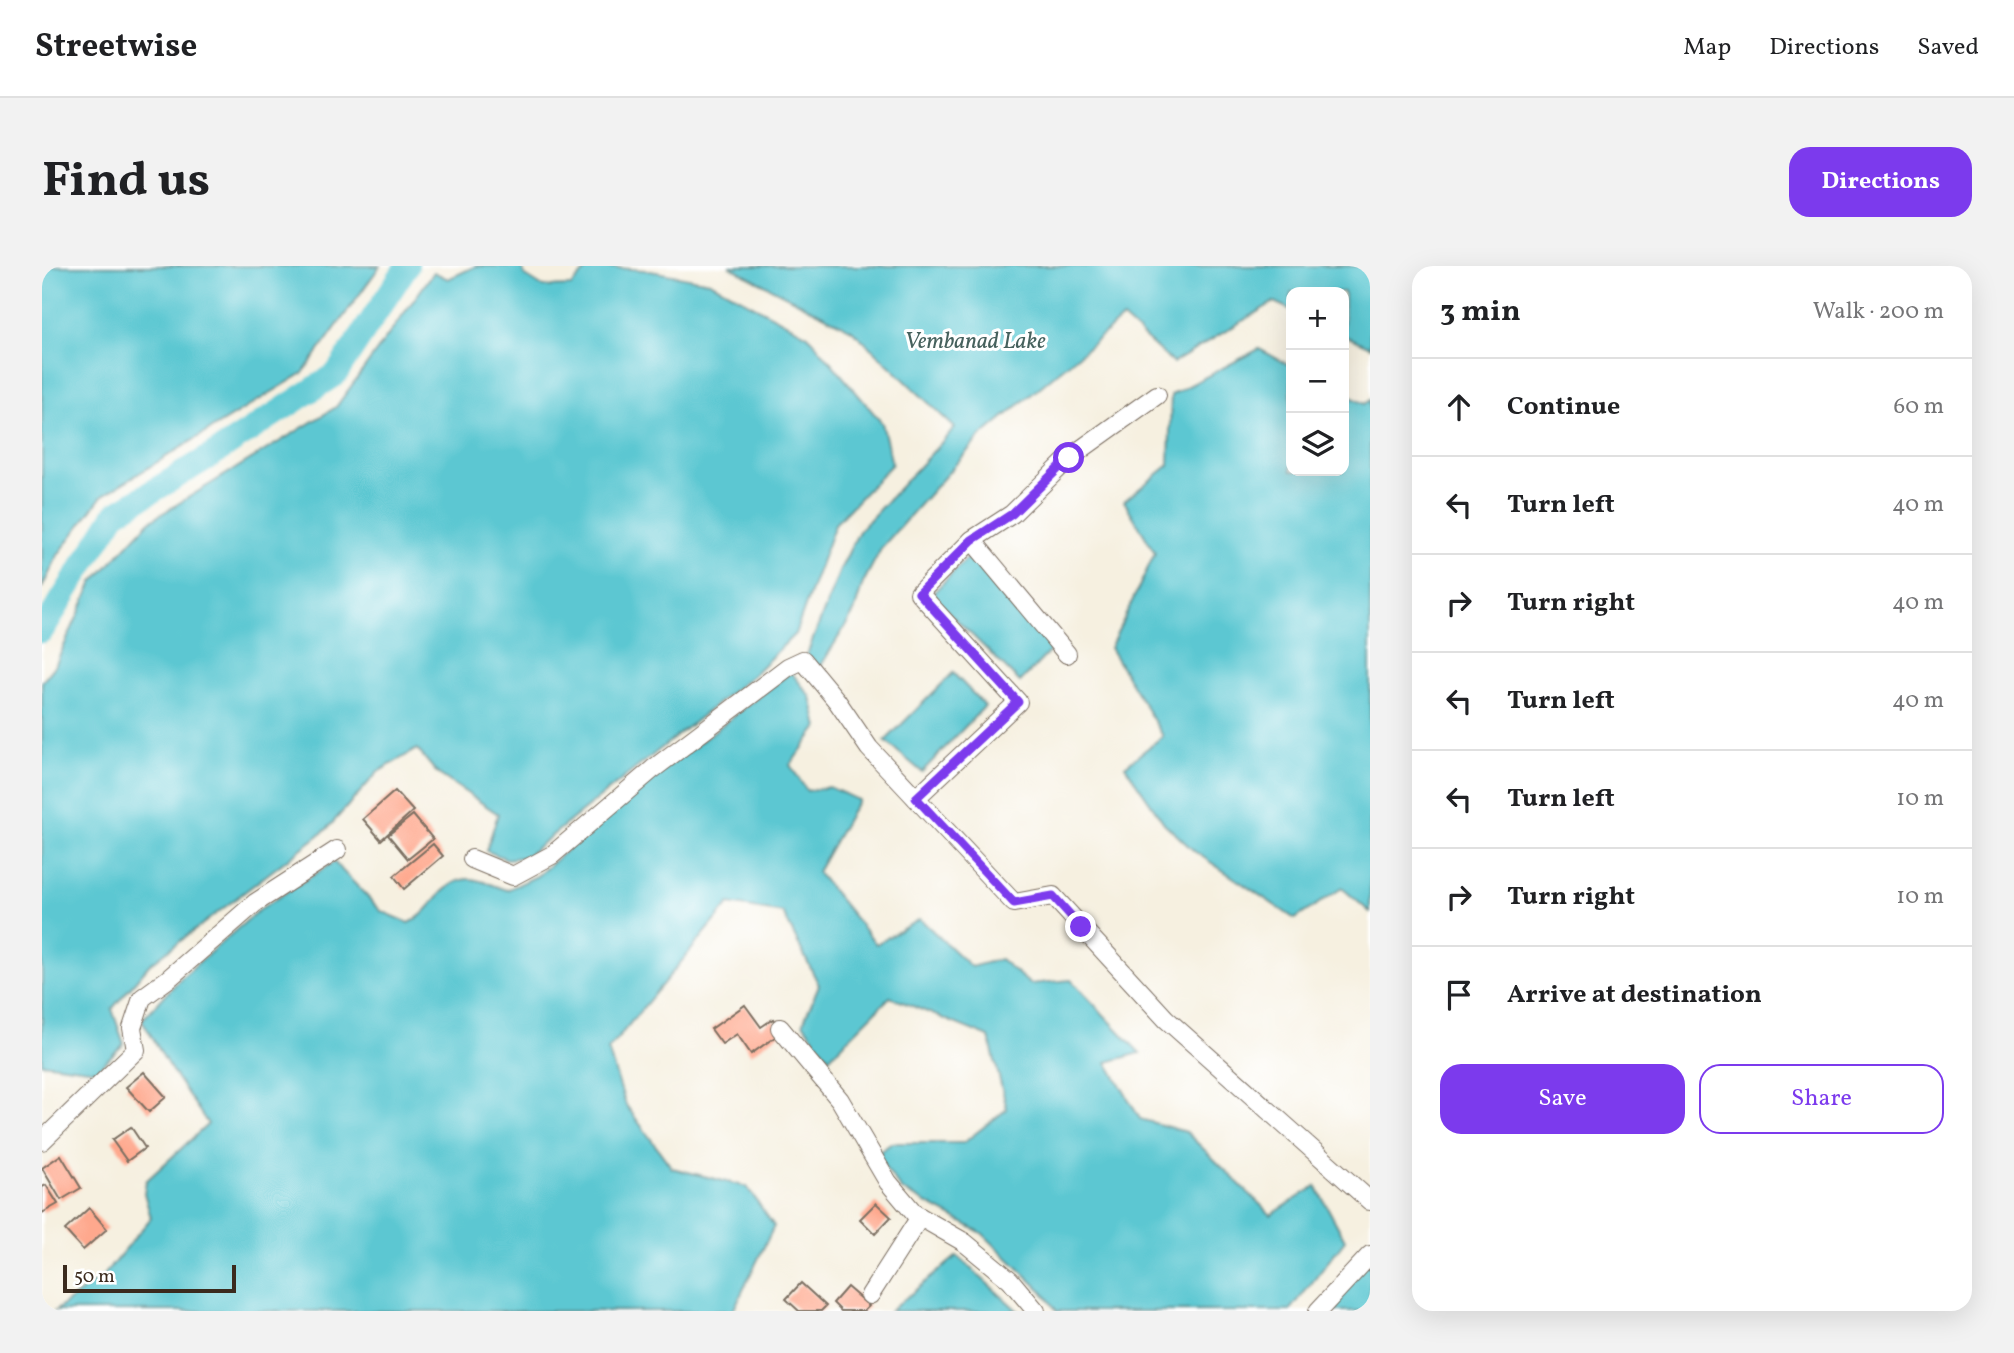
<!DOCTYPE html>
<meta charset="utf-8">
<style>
:root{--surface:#fff;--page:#f2f2f2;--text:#202124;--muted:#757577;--line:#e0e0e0;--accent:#7c3aed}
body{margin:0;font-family:Vollkorn,serif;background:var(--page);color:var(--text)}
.controls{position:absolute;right:21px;top:21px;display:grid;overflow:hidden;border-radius:14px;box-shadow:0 7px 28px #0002}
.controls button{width:63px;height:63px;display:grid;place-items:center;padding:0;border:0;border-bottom:2px solid var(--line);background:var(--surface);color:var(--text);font:35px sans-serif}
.scale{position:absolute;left:21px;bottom:18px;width:173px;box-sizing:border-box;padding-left:7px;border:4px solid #3b2a1e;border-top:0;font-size:19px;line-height:24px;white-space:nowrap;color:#3b2a1e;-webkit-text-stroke:5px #fff;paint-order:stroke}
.stop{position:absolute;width:21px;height:21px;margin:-16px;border:5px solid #7c3aed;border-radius:50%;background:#fff}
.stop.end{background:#7c3aed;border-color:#fff;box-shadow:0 2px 7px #0008}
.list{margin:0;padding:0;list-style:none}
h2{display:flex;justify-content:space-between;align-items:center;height:91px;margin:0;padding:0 28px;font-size:30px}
h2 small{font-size:23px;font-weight:400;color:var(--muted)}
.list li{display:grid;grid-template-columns:46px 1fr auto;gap:21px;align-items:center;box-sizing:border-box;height:98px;padding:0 28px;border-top:2px solid var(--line)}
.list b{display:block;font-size:26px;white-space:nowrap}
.list em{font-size:23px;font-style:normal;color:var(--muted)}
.actions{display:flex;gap:14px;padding:21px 28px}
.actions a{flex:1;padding:16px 0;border:2px solid var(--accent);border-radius:21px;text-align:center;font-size:24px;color:var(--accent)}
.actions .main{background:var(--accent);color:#fff}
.icon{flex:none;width:38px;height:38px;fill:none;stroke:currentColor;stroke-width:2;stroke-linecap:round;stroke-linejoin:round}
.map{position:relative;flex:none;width:1328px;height:1045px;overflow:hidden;border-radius:21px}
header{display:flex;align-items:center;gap:42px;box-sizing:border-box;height:98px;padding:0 35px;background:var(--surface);border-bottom:2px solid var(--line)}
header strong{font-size:33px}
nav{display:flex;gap:38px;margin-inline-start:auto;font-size:24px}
.intro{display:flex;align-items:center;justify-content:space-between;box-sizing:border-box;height:168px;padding:0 42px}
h1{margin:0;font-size:49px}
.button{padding:18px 32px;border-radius:21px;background:var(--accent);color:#fff;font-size:24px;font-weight:700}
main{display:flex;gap:42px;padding:0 42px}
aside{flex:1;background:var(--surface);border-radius:21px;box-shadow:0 7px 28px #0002}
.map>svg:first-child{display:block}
.water{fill:#5bc7d2;stroke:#4b7878;stroke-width:2}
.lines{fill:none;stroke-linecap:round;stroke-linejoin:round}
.canal{stroke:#5bc7d2;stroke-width:24}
.building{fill:#fea88d}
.minor-casing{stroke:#7c6f62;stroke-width:20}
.minor{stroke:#fff;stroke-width:18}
.route{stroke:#7c3aed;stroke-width:9}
.labels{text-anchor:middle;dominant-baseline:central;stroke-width:6;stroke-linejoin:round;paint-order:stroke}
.water-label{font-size:23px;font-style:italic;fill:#46615d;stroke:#fff}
</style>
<header>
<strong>Streetwise</strong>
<nav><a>Map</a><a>Directions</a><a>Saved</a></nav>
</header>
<div class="intro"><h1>Find us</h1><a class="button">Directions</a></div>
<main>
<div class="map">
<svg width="1328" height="1045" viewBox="0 0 1328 1045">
<rect width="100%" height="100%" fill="#fff"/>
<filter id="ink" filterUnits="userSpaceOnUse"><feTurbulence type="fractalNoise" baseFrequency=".0143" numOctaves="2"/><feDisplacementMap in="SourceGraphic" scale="14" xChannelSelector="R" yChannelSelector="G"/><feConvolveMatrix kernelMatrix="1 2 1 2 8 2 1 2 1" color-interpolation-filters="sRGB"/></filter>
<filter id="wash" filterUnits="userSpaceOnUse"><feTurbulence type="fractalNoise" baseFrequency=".00686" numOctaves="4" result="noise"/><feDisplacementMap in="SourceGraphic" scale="28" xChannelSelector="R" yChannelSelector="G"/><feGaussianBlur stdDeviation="1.57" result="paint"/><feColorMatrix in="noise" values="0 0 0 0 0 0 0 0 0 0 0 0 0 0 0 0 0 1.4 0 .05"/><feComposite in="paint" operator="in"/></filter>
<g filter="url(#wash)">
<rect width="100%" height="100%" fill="#f6f0e0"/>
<g class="water">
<path d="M0,0H338L261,107L60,230L16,289L0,322Z"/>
<path d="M434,0H480L482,9L501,21L529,20L548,0L603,4L668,16L766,69L840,157L850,198L793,258L753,368L711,409L483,591L465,593L444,585L456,548L395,507L375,483L336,506L285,563L107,699L70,743L82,778L54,804L0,797V416L13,400L51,316L108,255L294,141L392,6L406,13Z"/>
<path d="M687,0H1328V81L1302,69V26H1249V44L1232,36L1131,97L1081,52L937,172L840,281L821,317L812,346L778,401L764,391L798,304L817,265L913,162L810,64Z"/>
<path d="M1217,83L1249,100V205H1302V127L1322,138L1328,134V646L1300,622L1253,653L1152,585L1122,557L1083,500L1121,470L1068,382L1113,287L1082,235L1127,199L1129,129Z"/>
<path d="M926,291L1015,378L978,416L889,329Z"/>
<path d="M749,406L769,431L776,461L748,499L765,525L787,521L816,534L775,606L834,678L878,653L929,701L958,693L988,718L1029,714L1098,787L1065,796L1098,853L1144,866L1229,949L1274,920L1303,974L1248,1045H1015L1000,1025L940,967L860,924L833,889L850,877H921L965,843L947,771L848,731L787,792L761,757L777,719L741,647L687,638L566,784L584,839L630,902L705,921L732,960L691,1045H13L62,1009L109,952L102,927L104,915L166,858L126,799L100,754L140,711L218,643L292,596L339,645L367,657C390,648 400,612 428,613C439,613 454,621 465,624L495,610L580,536Z"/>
<path d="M911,407L943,440L880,506L843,475Z"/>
<path d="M915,990L976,1045H848Z"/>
<path d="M1328,992V1045H1287Z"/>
</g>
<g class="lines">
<path class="canal" d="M0,365L73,248L172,188L294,108L365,0"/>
</g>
<g id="blocks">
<g class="building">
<path d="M353,525L371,545L339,574L321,553Z"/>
<path d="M371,549L391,573L366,593L346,569Z"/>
<path d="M391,578L401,590L362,623L352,610Z"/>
<path d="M703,739L719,761L731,753L740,766L709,788L695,768L680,778L669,763Z"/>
<path d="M102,806L124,831L107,846L84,821Z"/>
<path d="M89,861L103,882L85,895L70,874Z"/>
<path d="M19,889L39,922L19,934L0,902Z"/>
<path d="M4,919L16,938L0,947V921Z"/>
<path d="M834,937L849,951L833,968L818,953Z"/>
<path d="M47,942L65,963L41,984L23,964Z"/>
<path d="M759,1017L784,1040L779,1045H757L744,1033Z"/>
<path d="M805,1021L827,1040L822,1045H799L791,1037Z"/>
</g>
</g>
</g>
<g filter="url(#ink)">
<use href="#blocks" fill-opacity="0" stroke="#7c6f62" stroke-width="2"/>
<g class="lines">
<defs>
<g id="minor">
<path d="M930,274L970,248L1027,192L1115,129"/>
<path d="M874,532L976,436L877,327L930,274L1025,388"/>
<path d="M430,593L471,610L510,589L611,503L746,401L761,394L795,435L827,482L972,637L1011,630L1124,753L1328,935"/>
<path d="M738,762L798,834L846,916L873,948L922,976L968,1014L994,1045"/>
<path d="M0,875L94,784L90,762L100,732L126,713L213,637L295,584"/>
<path d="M828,1029L878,951"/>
<path d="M1276,1045L1328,989"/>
</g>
</defs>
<use href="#minor" class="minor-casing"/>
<use href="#minor" class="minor"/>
</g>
</g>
<g class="lines" filter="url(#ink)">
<path class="route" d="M1027,192L970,248L930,274L877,327L976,436L874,532L972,637L1011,630L1039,661"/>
</g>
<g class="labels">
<g class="water-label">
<text x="933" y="76">Vembanad Lake</text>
</g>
</g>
</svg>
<div class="controls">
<button>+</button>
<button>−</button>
<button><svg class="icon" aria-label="layers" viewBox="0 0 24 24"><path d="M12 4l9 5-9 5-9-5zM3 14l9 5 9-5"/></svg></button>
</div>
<div class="scale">50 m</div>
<div class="stop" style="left:1027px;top:192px"></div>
<div class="stop end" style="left:1039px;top:661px"></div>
</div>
<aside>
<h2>3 min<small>Walk · 200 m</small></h2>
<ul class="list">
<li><svg class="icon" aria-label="ahead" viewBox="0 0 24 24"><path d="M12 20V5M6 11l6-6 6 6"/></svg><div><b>Continue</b></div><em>60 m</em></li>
<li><svg class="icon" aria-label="left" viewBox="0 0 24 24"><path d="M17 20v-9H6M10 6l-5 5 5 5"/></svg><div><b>Turn left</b></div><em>40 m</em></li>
<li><svg class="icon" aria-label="right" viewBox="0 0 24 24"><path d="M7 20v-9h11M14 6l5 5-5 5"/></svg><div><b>Turn right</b></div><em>40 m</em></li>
<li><svg class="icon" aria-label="left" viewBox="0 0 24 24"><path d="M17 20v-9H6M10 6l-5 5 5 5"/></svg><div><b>Turn left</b></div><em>40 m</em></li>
<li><svg class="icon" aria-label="left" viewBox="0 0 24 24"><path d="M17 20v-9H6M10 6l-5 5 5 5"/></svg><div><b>Turn left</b></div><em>10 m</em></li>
<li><svg class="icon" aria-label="right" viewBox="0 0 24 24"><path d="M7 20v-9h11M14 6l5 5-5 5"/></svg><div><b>Turn right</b></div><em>10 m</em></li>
<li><svg class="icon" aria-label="arrive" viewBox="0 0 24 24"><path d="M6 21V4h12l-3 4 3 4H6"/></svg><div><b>Arrive at destination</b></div></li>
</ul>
<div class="actions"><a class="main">Save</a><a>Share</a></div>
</aside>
</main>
